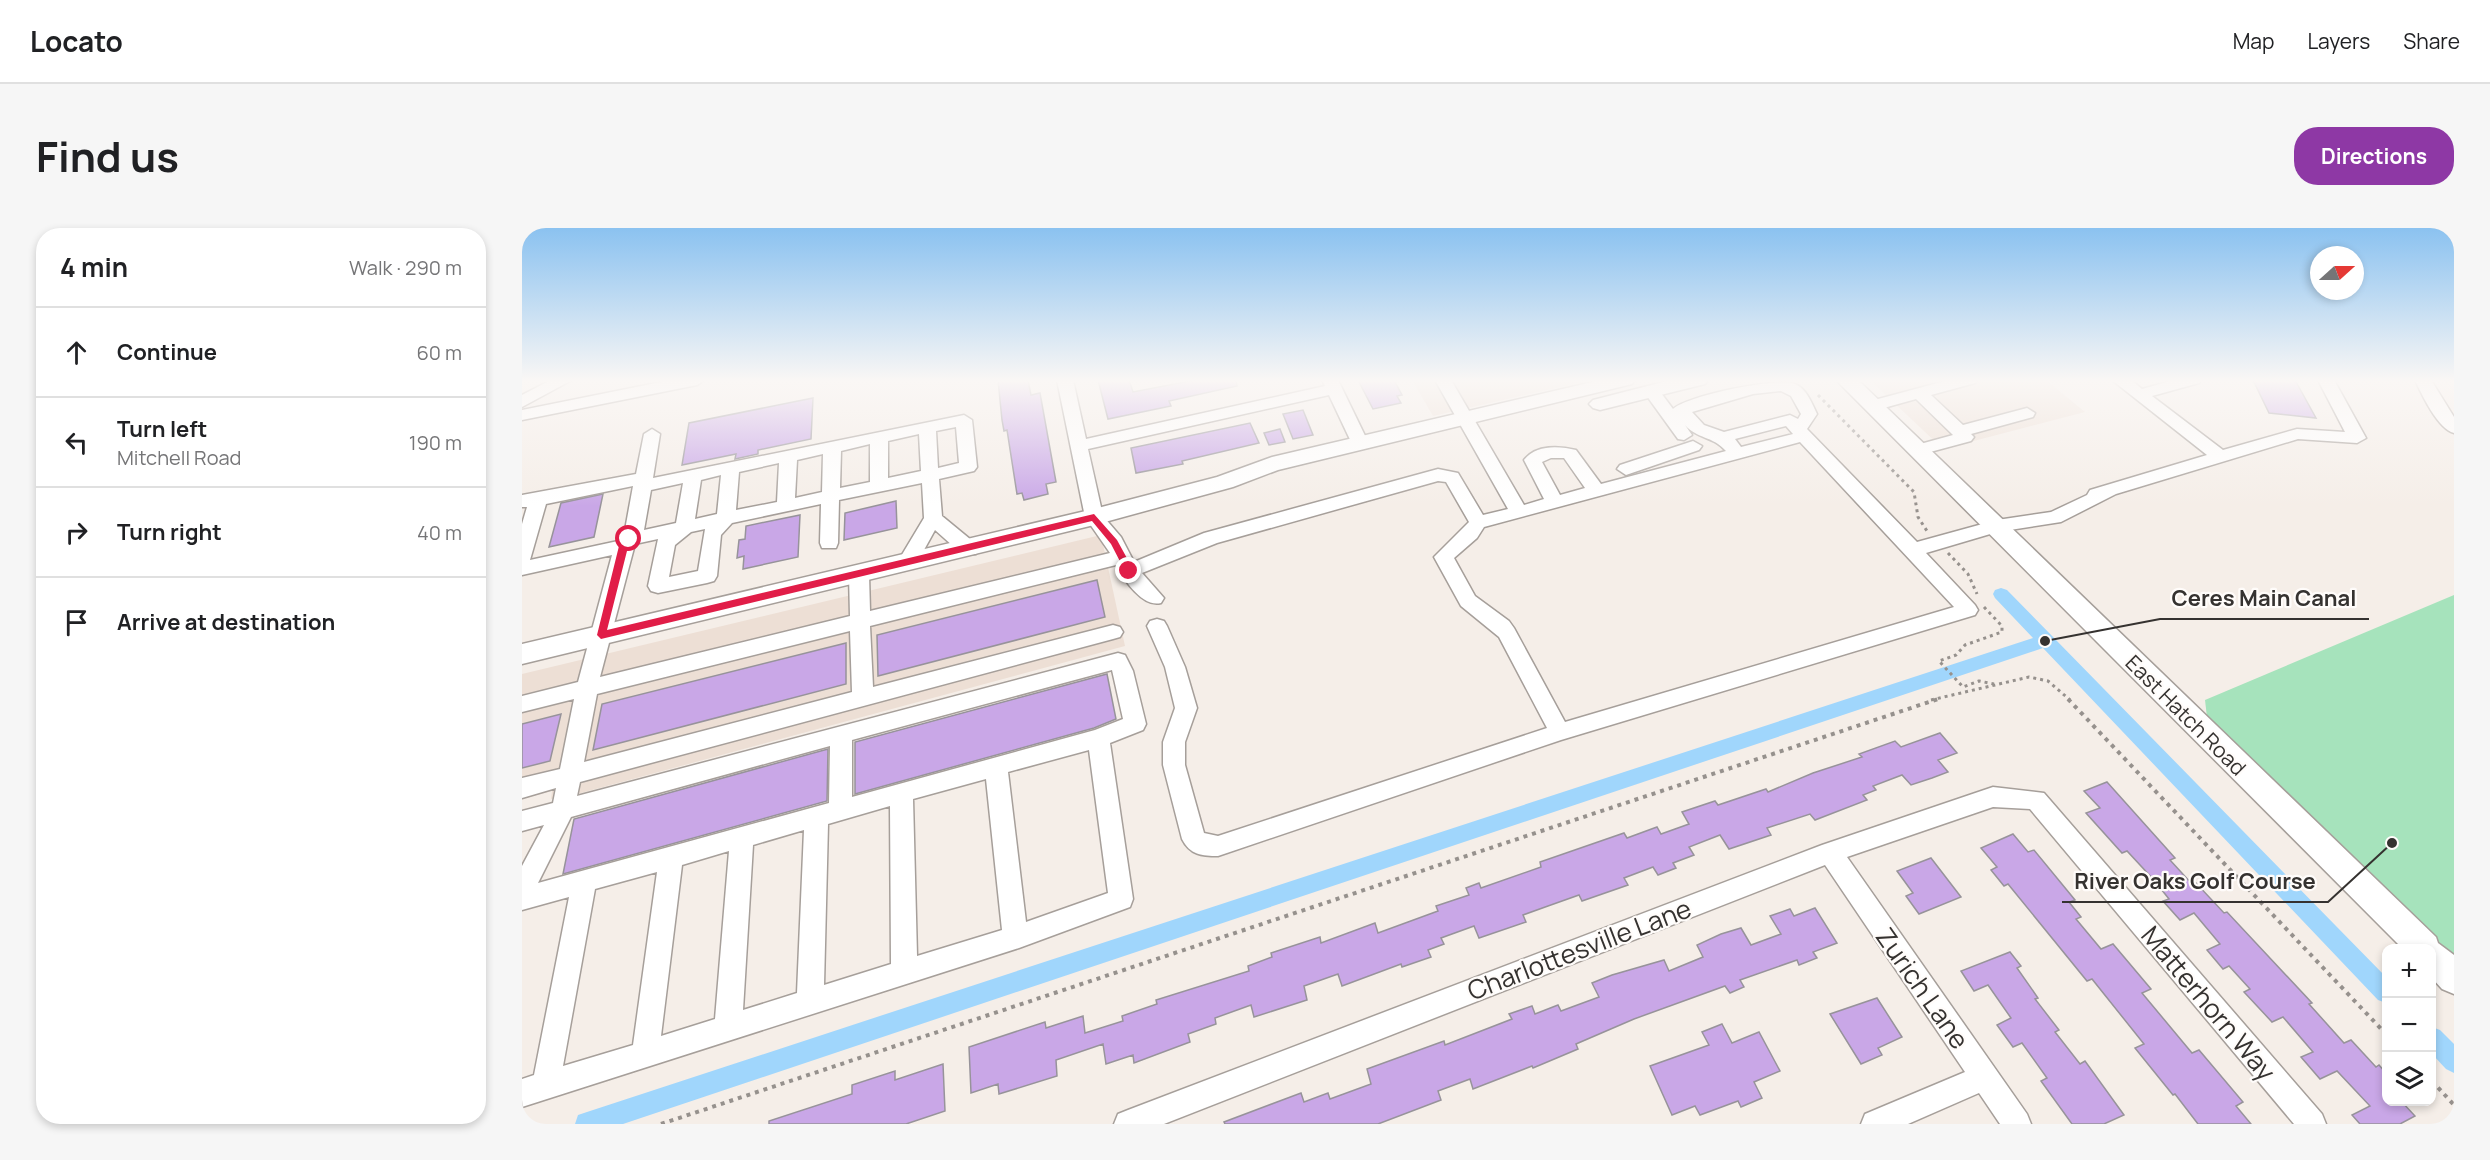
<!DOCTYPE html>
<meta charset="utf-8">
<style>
:root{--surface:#fff;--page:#f6f6f6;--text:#202124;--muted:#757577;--line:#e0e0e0;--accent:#8e38a5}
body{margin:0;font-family:Manrope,sans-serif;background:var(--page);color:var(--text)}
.controls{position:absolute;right:18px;bottom:18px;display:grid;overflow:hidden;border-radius:12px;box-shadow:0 3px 9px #0003}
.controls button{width:54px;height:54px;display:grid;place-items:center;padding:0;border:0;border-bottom:2px solid var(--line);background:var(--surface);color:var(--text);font:30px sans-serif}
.compass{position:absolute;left:1788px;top:18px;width:54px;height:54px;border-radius:50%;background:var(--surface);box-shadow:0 3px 9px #0003;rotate:69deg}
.stop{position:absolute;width:18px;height:18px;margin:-14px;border:4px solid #e11d48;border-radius:50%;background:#fff}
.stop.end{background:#e11d48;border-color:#fff;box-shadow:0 2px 6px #0008}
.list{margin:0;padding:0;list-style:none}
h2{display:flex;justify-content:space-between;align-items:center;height:78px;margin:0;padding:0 24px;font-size:26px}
h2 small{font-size:20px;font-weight:400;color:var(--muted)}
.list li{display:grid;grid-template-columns:39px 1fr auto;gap:18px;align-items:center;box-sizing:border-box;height:90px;padding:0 24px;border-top:2px solid var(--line)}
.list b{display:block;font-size:22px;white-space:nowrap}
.list p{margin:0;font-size:20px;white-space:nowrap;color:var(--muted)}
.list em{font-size:20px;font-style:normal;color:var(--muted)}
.icon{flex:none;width:33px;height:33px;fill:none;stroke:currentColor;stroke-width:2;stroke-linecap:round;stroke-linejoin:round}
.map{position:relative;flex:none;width:1932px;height:896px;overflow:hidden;border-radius:24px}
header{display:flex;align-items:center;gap:36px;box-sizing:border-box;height:84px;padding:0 30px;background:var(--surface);border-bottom:2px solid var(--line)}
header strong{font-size:28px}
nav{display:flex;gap:33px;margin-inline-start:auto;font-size:21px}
.intro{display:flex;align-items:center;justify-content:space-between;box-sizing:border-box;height:144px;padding:0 36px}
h1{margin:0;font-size:42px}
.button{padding:15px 27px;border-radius:24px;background:var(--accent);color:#fff;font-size:21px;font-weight:700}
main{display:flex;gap:36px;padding:0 36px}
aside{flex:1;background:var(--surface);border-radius:24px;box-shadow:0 3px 9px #0003}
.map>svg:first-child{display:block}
.built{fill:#eddfd5}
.green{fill:#a6e3bc}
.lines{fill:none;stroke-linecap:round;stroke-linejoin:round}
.canal{fill:#a0d6fc;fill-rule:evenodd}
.building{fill:#c9a7e7;stroke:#97939a;stroke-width:1.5}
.minor-casing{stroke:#a69f9a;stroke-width:3}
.major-casing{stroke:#a69f9a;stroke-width:3}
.path-far1{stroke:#96918d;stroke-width:3;stroke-dasharray:3 4;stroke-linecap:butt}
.path{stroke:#96918d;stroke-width:4;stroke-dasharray:4 5;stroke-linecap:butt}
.minor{fill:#fff;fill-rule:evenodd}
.major{fill:#fff;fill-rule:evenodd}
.route{fill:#e11d48}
.labels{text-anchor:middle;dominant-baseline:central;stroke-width:4.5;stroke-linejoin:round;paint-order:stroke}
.street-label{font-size:21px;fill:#353230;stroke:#fffcfa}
.near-street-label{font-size:26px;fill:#353230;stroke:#fffcfa}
.leader{fill:none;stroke:#353230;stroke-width:2}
.callout-dot{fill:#353230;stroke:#fffcfa;stroke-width:2}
.callout-label{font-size:22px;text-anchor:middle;font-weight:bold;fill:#353230;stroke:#fffcfa;stroke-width:4.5;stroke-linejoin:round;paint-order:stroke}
</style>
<header>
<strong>Locato</strong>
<nav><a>Map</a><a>Layers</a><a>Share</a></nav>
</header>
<div class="intro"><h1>Find us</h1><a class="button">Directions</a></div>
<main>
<aside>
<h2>4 min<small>Walk · 290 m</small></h2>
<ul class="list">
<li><svg class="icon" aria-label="ahead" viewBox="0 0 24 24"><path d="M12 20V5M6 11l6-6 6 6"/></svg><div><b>Continue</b></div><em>60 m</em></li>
<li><svg class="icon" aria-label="left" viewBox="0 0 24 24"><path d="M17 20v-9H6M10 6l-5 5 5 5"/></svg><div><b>Turn left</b><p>Mitchell Road</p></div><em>190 m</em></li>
<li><svg class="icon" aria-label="right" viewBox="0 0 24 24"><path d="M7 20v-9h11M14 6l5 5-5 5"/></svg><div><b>Turn right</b></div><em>40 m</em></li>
<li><svg class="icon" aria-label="arrive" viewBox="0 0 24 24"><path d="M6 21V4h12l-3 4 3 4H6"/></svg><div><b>Arrive at destination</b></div></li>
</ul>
</aside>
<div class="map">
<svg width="1932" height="896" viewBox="0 0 1932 896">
<rect width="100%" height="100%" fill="#f5eee8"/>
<g class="built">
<path d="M890,152H1068L911,188Z"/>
<path d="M1348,152H1524L1563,184L1421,221Z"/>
<path d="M579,307L603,418L59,565L29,571L30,563L0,571V446Z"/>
</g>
<path class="green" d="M1932,367V732L1686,498L1683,472Z"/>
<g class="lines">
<g class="canal">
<path d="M1479,360L1485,362L1864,749V775L1856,772L1521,420L101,896H53L56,887L65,884L1511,410L1473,370L1471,366L1473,362Z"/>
<path d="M1910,799L1918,802L1932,816V845L1924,841L1910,826Z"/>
</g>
</g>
<g class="building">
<path d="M476,152H506L509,167L518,165L534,254L524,256L526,266L502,272L500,265L495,266L485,202L482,203L480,192Z"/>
<path d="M576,152H607L611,164L673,152H714L715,158L647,173L649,178L586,191Z"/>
<path d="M836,152H872L880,167L875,168L879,175L851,181Z"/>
<path d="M1731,152H1773L1794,190L1747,185Z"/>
<path d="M291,170L289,211L236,222V226L213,231L214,226L160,237L167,195Z"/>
<path d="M781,182L791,207L771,211L761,186Z"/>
<path d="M728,195L737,215L660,233L661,236L614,245L609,220Z"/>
<path d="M758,201L763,214L747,217L742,205Z"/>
<path d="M81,266L72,309L27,319L39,275Z"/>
<path d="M374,273L375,300L322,312L323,285Z"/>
<path d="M278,287L276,329L221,341L222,328L215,330L217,312L223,311L224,298Z"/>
<path d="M575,352L583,389L356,448L355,407Z"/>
<path d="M324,415V456L71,522L80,476Z"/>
<path d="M585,446L594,491L572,500L333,566V514Z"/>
<path d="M39,486L28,533L0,540V496Z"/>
<path d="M1418,505L1435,525L1416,532L1426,544L1410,550L1389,557L1380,547L1351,558L1354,562L1341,567L1345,572L1293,592L1288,586L1245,600L1249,607L1207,621L1198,607L1167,619L1172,627L1151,635L1154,640L1136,647L1131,639L1102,650L1106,657L1060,673L1057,667L1026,678L1001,687L1004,694L957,710L952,698L919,710L922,716L906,722L909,729L880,739L879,736L820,758L816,746L782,758L785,772L732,789L729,777L693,790L694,796L666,806L668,814L612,835L611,827L584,836L581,816L534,832L535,848L477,866L476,856L449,865L447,819L523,794L524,800L561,788L563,805L601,793L600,788L635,776L634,772L727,743L726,738L750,729L749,725L798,709L799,715L853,695L856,705L916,683L914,678L947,667L944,660L957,655L959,660L1019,639L1018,634L1102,605L1105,610L1135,599L1139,606L1167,596L1160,584L1193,573L1196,577L1244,561L1246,564L1291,545L1340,529L1337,526L1373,513L1379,519Z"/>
<path d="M306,521L305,573L41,646L52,591Z"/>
<path d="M1585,554L1653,630L1648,632L1670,656L1674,655L1702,685L1705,684L1790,775L1787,776L1822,815L1829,812L1854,839L1857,837L1864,845V873H1879L1893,888L1878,896H1838L1830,887L1848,878L1815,843L1798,851L1779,829L1791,824L1761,789L1750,794L1722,764L1728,761L1707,738L1701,741L1685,722L1698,716L1672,685L1658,692L1641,673L1647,671L1631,651L1605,623L1600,625L1564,585L1578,580L1562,563Z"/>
<path d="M1491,606L1506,624L1512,622L1553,672L1547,674L1559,689L1554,691L1579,721L1591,716L1629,761L1620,765L1670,825L1677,822L1721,874L1714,878L1729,896H1676L1653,866L1651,867L1613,820L1622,816L1570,751L1565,753L1486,656L1482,658L1469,642L1475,639L1459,620Z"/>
<path d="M1409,630L1439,669L1397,686L1384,668L1391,665L1375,643Z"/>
<path d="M1293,680L1315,715L1291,724L1295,730L1277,737L1275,732L1218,752L1222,759L1208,765L1203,758L1112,791L1054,816L1056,821L1011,840L1010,838L951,861L948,851L916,863L919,872L856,896H703L702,894L779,865L782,874L806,865L808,871L849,856L845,841L922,813L923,817L990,791L987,786L1010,778L1013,786L1036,777L1039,783L1077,769L1070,755L1090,747L1142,732L1147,743L1181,729L1175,717L1199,706L1219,700L1229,717L1259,706L1248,688L1268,681L1272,688Z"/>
<path d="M1488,724L1499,738L1495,740L1516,770L1513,771L1537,802L1533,804L1558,836L1563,833L1602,887L1582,896H1550L1519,853L1525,850L1500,815L1491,819L1475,797L1489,790L1466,757L1452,763L1439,743Z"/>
<path d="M1355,770L1380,809L1356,820L1360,827L1339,836L1308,786Z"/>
<path d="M1200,796L1210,815L1237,804L1258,843L1232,854L1240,870L1219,879L1216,873L1178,887L1173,878L1150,887L1128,838L1187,817L1180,804Z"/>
<path d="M421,836L423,883L384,896H247V893L330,866V857L373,843V852Z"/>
</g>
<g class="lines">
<defs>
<g id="minor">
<path d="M29,152H50L0,179V167Z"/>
<path d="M149,152H183L175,157L0,192V182Z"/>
<path d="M535,152H551L564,211L803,158L800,152H816L847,216L844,220H832L807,167L566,221L581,288L599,309L612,334L682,305L916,241L936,245L961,287L986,281L913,152H929L1002,277L1022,271L1002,232C1014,216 1038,218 1054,222L1079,256L1204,223C1191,208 1175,211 1163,197L1170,207L1162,212L1156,211L1122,164L1124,161H1136L1151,181C1165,168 1254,149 1273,156C1285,161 1290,176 1295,186L1285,201L1395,314L1475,292L1529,284L1565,267L1568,262L1685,227L1590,152H1609L1620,161L1652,152H1679L1677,155L1630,168L1701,222L1775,201L1823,204L1796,152H1812L1844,210L1835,215L1776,211L1594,266L1539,294L1475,304L1404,325L1453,377L1456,382L1453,387L1039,512L696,628C680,628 668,627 660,611L641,537V514L653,480L643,439L625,398L628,393L635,391L642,393L645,398L663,439L675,480L663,514V537L682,605L696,608L1025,500L977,409L939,378L912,329L947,294L924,254L916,253L695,315L620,345L642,370L639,375C621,380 602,352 594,337L348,398L351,459L591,397L598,399L601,404L598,409L591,411L58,554L55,568L596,425L603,427L611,443L624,496L621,502L588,515L611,671L608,679L497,720L0,879V851L12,847L47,669L0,682V638L22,597L0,603V583L31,575L34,560L0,570V550L38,541L52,471L0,484V468L56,454L90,327L0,347V296L5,279H0V267L114,246L122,206L130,201L138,206L131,250L442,187L450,192L455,239L452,243L417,251L420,288L454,316L456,321L454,326H440L413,302L392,340H378L375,335L402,290L400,255L317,272L316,315L314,320H300L298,315L299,276L210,295L199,307L195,348L192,353L185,355L136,365L129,363L126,358L136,311L113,316L78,449L328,388L327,347L330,342H344L347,347L348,383L588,325L563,289ZM1259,163L1269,168L1279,186L1276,191L1268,187L1202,204L1182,197L1170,184L1231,166ZM1264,198L1271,206L1219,219L1213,211ZM434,199L437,235L416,240L414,203ZM397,206L399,243L366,250V213ZM1278,214L1432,379L1043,494L992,400L987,393L953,368L932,330L955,310L962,299ZM348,216V254L318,260L319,223ZM301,226L300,264L273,270L275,232ZM1029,230H1042L1063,260L1038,267L1020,234ZM257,235L255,274L214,282L217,244ZM199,247L195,286L173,291L179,252ZM161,255L154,295L122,302L129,262ZM111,258L103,302L96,313L8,332L24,276ZM183,301L176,343L147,349L153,317L169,304ZM328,403L330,464L62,534L75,466ZM590,442L601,491L573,502L330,569V512ZM308,518L307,575L16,655L49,589ZM567,522L586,665L504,694L486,544ZM464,551L480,702L395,728L391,571ZM368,578L369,736L302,757L306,596ZM282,602L275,765L221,782L231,617ZM207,623L193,791L139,808L160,637ZM135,644L111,817L41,838L73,661Z"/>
<path d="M1427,152H1455L1453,155L1409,167L1441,197L1505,180L1513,185L1511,189L1449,206L1452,209L1449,213L1397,227L1391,226L1388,222L1391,218L1431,207L1394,171L1351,183L1343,178L1345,174Z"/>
<path d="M1893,152H1909L1932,189V205C1916,201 1900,167 1893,152Z"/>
<path d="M1171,213L1180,218L1177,222L1104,247L1095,241L1098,237Z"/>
<path d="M1471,559L1522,565L1800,886L1804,896H1772L1508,581L1471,579L1325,629L1505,886L1509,896H1478L1457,865L1386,896H1339L1343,886L1443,844L1303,637L642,896H592L596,886L606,882L1300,617Z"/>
</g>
<g id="major">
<path d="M1079,152H1113L1110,156L756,242L711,259L572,297L0,436V416L572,281L695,249L750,229Z"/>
<path d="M1149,152H1186L1183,156L1078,182L1071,180L1067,176L1071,172Z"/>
<path d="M1314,152H1336L1914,709L1916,715L1932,727V766L1920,761L1910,750V720H1880Z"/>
</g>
</defs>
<use href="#minor" class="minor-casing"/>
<use href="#major" class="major-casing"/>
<g class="path-far1">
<path d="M1296,167L1392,264L1396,289L1405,303"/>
<path d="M1426,325L1446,346L1455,366"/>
<path d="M1462,379L1480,398V404L1443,417L1434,427L1417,433L1441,459L1457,453L1472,456"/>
<path d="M1409,472L1507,449L1526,453L1548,472"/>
</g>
<g class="path">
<path d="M1546,471L1864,806"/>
<path d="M1910,853L1932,877"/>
<path d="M139,896L1416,471"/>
</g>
<use href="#minor" class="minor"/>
<use href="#major" class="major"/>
</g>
<linearGradient id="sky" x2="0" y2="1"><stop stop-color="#8bc2f0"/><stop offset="0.55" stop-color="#faf7f5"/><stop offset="1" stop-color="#faf7f5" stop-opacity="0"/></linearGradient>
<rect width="1932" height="278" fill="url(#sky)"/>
<path class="route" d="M572,286L595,312L612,343L611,345H604L589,316L570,293L79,411L75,407L97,318L107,308L111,311L106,319L85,402Z"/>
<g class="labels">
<g class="street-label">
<text transform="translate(1664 487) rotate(45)">East Hatch Road</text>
</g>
<g class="near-street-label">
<text transform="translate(1057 721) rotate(-21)">Charlottesville Lane</text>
<text transform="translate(1401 760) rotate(55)">Zurich Lane</text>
<text transform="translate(1687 775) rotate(50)">Matterhorn Way</text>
</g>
</g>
<path class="leader" d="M1523 413L1638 391H1847M1870 615L1806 674H1540"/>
<g class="callout-dot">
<circle cx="1523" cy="413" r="6"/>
<circle cx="1870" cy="615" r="6"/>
</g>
<g class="callout-label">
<text x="1742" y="378">Ceres Main Canal</text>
<text x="1673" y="661">River Oaks Golf Course</text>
</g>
</svg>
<div class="controls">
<button>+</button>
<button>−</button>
<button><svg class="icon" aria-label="layers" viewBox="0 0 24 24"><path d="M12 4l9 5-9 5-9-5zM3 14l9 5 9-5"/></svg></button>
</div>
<svg class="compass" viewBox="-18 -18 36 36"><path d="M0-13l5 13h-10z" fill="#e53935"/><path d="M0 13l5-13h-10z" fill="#757577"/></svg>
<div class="stop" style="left:107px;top:311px"></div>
<div class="stop end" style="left:607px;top:343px"></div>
</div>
</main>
